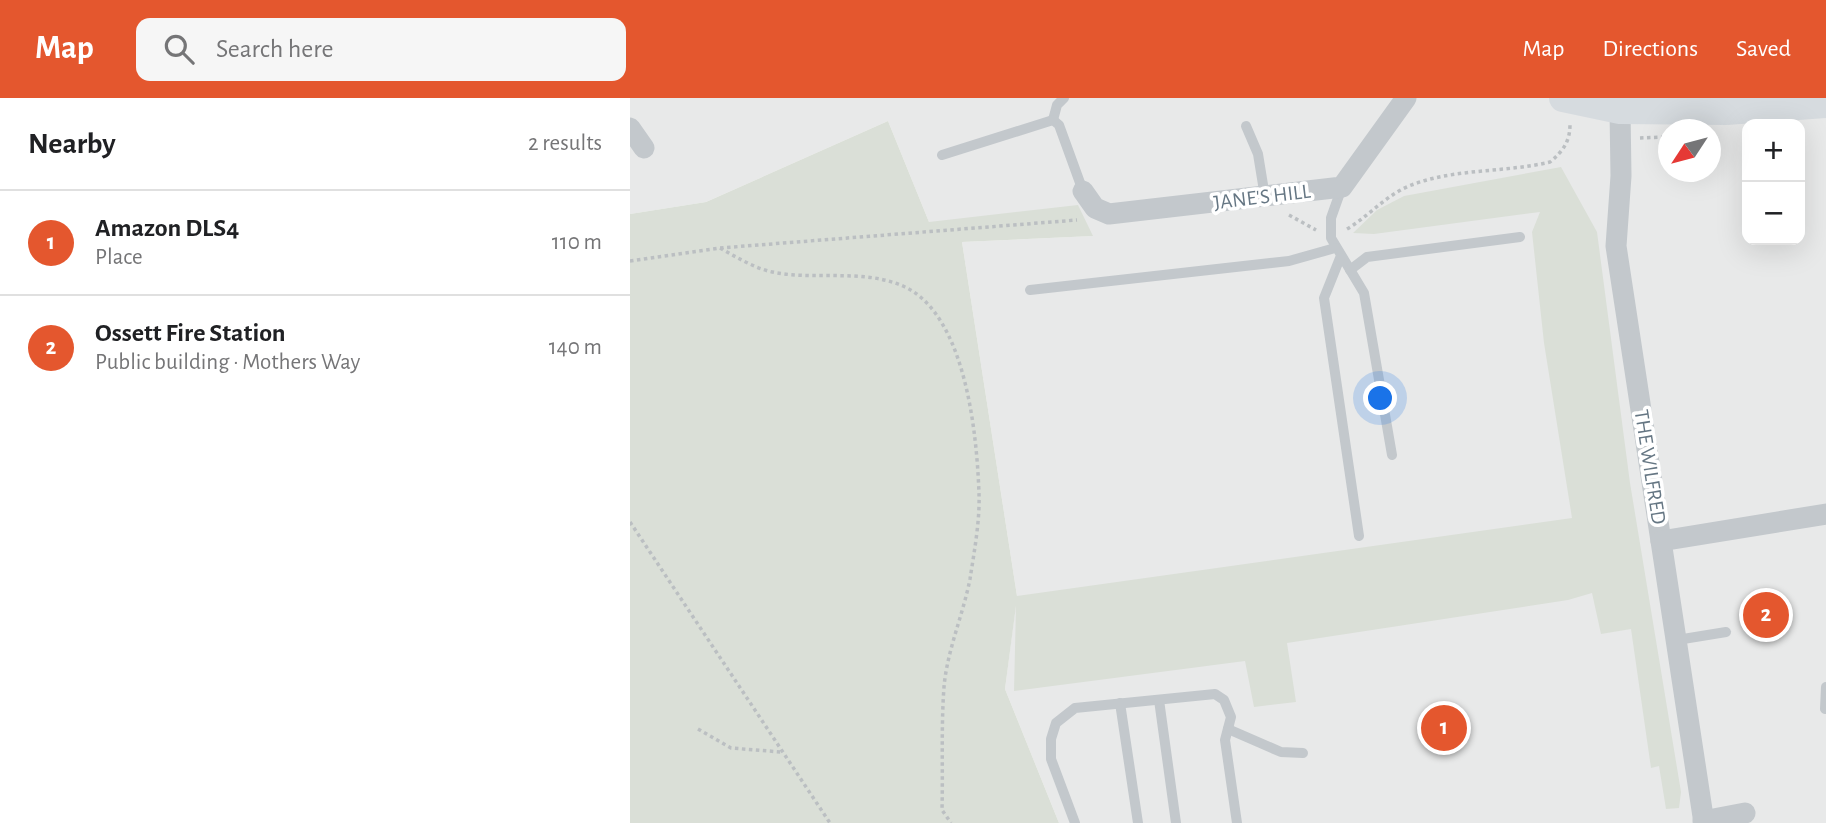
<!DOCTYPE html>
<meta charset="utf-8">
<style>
:root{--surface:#fff;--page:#f6f6f6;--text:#202124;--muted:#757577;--line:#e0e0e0;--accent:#e4572e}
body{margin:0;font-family:"Alegreya Sans",sans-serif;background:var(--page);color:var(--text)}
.controls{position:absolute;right:21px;top:21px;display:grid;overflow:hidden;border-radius:14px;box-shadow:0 7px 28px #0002}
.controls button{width:63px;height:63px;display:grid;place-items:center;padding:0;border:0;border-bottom:2px solid var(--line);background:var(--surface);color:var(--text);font:35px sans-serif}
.compass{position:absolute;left:1028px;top:21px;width:63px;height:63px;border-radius:50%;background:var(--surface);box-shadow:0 7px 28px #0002;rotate:234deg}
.you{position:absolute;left:751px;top:301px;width:24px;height:24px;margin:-18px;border:5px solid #fff;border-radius:50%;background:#1a73e8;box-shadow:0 0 0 10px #1a73e833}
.badge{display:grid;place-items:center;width:46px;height:46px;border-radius:50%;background:var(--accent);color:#fff;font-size:23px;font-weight:700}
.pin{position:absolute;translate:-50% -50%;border:4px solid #fff;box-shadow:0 2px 7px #0006}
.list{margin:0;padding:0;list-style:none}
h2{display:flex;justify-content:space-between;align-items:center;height:91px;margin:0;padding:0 28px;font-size:30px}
h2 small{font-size:23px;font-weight:400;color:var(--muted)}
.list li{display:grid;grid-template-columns:46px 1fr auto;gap:21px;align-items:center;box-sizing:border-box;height:105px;padding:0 28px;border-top:2px solid var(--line)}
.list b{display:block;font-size:26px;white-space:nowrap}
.list p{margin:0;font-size:23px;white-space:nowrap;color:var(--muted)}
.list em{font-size:23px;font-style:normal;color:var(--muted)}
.icon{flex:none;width:38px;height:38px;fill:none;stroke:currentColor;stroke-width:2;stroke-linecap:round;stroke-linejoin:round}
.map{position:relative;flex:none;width:1196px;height:725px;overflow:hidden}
header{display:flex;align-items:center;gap:42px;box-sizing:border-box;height:98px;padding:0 35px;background:var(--accent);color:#fff}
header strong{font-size:33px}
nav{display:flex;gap:38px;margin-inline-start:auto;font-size:24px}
.search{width:490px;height:63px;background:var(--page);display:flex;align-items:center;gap:18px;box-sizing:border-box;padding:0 24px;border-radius:14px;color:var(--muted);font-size:26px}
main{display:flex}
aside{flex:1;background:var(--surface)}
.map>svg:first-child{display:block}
.built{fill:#e8e9e9;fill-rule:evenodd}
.green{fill:#dadfd7}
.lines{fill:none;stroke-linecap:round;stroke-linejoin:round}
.path{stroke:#bbbfc2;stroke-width:3.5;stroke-dasharray:3.5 3.5;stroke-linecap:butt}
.lane{stroke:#c3c8cc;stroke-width:10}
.street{stroke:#c3c8cc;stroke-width:21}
.secondary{stroke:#d6dbdf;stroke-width:28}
.labels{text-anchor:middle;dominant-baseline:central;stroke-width:7;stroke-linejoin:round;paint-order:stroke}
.street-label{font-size:21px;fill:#657683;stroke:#fff}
</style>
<header>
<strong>Map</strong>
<div class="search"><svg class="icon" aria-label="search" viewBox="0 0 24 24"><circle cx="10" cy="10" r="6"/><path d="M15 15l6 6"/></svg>Search here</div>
<nav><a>Map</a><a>Directions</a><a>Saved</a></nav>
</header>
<main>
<aside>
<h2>Nearby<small>2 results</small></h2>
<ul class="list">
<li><span class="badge">1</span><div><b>Amazon DLS4</b><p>Place</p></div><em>110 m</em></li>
<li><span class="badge">2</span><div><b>Ossett Fire Station</b><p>Public building · Mothers Way</p></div><em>140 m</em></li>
</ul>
</aside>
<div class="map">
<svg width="1196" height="725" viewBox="0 0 1196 725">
<rect width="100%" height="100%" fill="#fafaf8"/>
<path class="built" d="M0,0H1196V725H429L375,591L387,498L332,144L462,138L299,124L258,23L76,104L0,116ZM1117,26H1170V142H1117ZM1038,32H1080V74H1038Z"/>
<path class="green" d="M258,23L299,124L448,107L463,138L332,144L387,498L942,420L914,245L902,134L910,114L744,136L723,135L747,112L774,98L931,69L967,134L1000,385L1051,694L1049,710L1036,711L1029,668L1021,670L1001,531L971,536L962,495L938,502L657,545L666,604L624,609L615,563L384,593L386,508L375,591L429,725H0V116L76,104Z"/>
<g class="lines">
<g class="path">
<path d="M1010,40L1037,39"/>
<path d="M659,117L686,132"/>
<path d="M717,131C739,118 755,98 779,88C823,70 874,75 920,64C933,53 940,44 940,26"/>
<path d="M90,150C106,159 121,168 138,173C182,184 232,169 275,189C336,218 347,337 349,396C350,423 344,455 340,481C333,517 317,553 314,589C311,630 313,671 312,712L321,725"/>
<path d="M0,163L90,150L447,122"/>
<path d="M0,424L200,725"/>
<path d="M68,631L101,650L151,654"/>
</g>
<g class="lane">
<path d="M423,22L427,7L434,0"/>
<path d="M616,28L628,56L635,99"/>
<path d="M312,57L423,22L429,27L453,93"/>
<path d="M712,89L701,120V140L734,195L762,357"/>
<path d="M710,160L694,200L729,438"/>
<path d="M720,172L737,159L890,139"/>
<path d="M400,192L659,163L705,150"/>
<path d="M1047,542L1096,534"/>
<path d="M529,602L546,725"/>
<path d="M490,605L508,725"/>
<path d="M1195,611L1196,589"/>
<path d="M598,631L651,654L673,655"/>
<path d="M445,725L421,661V641L426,625L445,610L585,596L594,602L601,619L595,642L607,725"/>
</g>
<g class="street">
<path d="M990,12L991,78L986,148L1074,725"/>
<path d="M0,30L14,50"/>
<path d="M453,93L465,110L479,116L712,89L776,0"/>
<path d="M1031,443L1196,416"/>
<path d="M1073,723L1115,715"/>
</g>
<path class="secondary" d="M933,0L990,12L1096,13L1196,6"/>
</g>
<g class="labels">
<g class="street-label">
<text transform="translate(632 99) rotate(-7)">JANE'S HILL</text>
<text transform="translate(1020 369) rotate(81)">THE WILFRED</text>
</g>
</g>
</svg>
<div class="controls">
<button>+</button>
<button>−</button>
</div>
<svg class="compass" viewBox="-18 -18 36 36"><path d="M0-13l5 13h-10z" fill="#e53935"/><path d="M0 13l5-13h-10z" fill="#757577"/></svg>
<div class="you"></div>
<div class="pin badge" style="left:814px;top:630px">1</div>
<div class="pin badge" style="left:1136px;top:517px">2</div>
</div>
</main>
